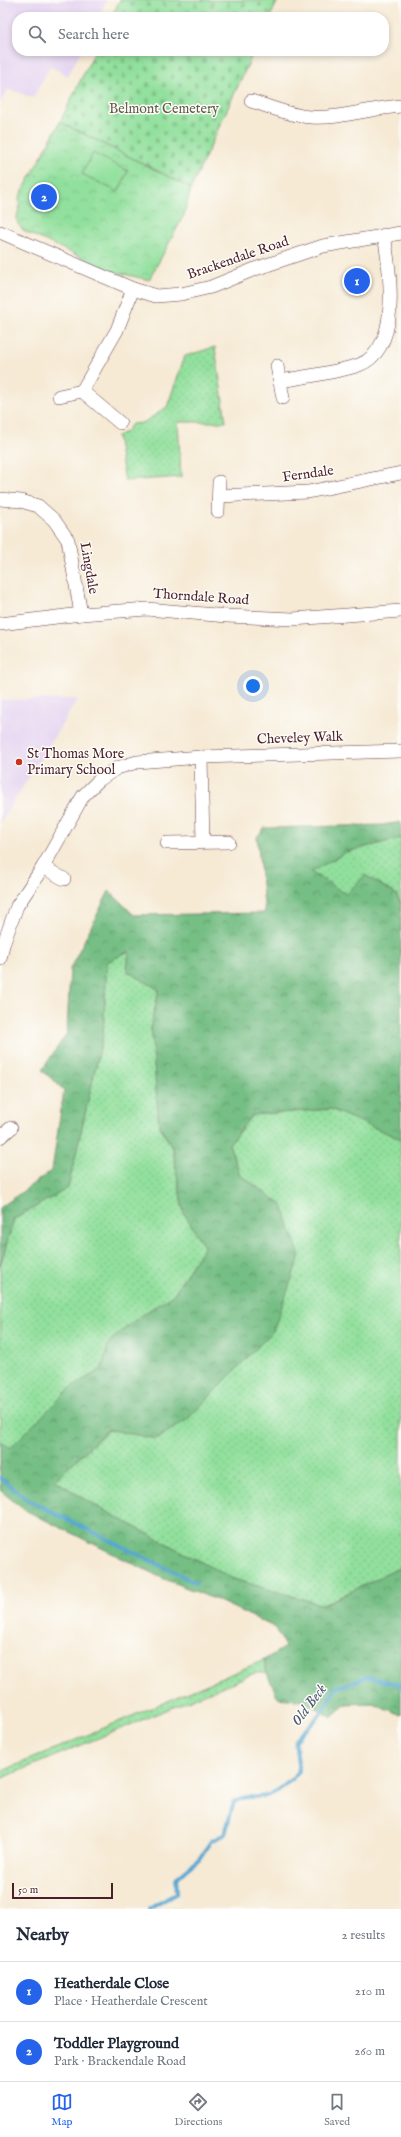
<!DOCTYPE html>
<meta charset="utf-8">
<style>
:root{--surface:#fff;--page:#f2f2f3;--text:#1f2937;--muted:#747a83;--line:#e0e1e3;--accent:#2563eb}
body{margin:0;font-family:"IM FELL English",serif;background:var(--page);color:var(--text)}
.scale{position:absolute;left:12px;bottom:10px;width:101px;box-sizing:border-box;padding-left:4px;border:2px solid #4a1f2b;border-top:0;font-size:11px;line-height:14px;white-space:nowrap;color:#4a1f2b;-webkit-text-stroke:3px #fdfcf7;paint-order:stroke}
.you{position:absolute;left:253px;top:686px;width:14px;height:14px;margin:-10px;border:3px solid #fff;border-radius:50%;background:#1a73e8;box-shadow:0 0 0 6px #1a73e833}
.badge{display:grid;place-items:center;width:26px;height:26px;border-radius:50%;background:var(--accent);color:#fff;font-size:13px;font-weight:700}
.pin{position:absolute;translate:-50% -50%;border:2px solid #fff;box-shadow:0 1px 4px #0006}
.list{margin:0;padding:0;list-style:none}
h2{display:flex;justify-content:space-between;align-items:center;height:52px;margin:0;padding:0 16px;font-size:17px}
h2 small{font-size:13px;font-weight:400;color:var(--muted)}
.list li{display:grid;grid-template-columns:26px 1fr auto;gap:12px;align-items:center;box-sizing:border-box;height:60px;padding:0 16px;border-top:1px solid var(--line)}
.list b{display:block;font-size:15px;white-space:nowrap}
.list p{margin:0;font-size:13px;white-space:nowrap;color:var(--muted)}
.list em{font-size:13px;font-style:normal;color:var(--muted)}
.icon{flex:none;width:22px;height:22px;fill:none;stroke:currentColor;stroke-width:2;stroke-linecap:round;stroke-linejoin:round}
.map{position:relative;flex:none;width:401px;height:1909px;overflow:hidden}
.search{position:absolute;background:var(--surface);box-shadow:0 2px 6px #0003;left:12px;right:12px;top:12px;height:44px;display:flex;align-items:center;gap:10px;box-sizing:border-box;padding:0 14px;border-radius:16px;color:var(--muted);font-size:15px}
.sheet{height:172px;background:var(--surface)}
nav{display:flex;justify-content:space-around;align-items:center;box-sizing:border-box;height:56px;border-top:1px solid var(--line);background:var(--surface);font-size:11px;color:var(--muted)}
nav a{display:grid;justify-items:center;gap:2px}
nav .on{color:var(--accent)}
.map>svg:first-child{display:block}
.built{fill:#e4d3f1}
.grass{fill:url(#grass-dots);stroke:#6e8064}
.forest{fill:url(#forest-crowns);stroke:#606e58}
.cemetery{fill:url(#cemetery-stones);stroke:#6e8064}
.park{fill:url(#park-crowns);stroke:#6e8064}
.pitch{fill:#92e09d;stroke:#6e8064}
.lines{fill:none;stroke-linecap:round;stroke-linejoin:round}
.stream{stroke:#57a7d1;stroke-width:4}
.minor-casing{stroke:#643d44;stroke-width:14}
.minor{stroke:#fff;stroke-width:13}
.poi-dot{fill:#c8321e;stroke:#fdfcf7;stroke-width:1.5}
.labels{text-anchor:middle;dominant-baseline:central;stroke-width:3;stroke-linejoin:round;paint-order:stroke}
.park-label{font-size:14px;fill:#60594d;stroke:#fdfcf7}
.street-label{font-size:14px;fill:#4a1f2b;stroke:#fdfcf7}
.poi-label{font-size:14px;fill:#4a1f2b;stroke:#fdfcf7;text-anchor:start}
.water-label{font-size:15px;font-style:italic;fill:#505c76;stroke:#fdfcf7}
</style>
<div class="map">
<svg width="401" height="1909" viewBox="0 0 401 1909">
<defs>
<pattern id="grass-dots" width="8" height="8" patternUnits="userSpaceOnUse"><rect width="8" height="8" fill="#92e09d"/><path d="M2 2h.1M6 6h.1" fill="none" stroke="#7fc087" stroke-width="1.8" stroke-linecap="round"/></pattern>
<pattern id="forest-crowns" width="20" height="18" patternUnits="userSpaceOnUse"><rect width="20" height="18" fill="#75be84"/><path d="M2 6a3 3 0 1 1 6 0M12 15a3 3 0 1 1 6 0" fill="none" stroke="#629a6c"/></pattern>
<pattern id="cemetery-stones" width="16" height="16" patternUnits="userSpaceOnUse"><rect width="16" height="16" fill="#92e09d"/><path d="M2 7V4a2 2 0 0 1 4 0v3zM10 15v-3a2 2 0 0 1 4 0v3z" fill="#7fc087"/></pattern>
<pattern id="park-crowns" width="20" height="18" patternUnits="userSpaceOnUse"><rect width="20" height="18" fill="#92e09d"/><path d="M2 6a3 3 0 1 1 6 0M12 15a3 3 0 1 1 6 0" fill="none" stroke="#7fc087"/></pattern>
</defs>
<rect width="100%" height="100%" fill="#fdfcf7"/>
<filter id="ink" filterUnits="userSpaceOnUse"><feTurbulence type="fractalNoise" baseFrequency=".025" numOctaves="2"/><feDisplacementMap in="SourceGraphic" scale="8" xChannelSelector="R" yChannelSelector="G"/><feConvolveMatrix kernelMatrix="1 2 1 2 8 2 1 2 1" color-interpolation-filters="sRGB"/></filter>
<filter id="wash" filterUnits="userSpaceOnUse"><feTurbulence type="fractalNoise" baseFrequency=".012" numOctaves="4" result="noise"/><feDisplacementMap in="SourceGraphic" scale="16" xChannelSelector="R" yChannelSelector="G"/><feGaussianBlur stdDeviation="0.9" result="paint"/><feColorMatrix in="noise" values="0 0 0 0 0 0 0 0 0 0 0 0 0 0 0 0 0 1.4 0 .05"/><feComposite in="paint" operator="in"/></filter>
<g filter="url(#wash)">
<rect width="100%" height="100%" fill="#f6ead5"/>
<g class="built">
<path d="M0,0H107L98,17H17V51H81L68,76L50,66L33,98L8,89L0,103Z"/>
<path d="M78,699L0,823V700Z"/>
</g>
<g class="grass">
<path d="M215,347L226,422H178L181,477L125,481L117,436L126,432L132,424L143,423L167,407L185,356Z"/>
<path d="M401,838V905L396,894H346L310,872L346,852Z"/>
<path d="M130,950L127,971L159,989L151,1026L159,1125L173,1149L183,1211L204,1247L173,1295L142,1315L109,1342L102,1369L71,1387L10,1448L0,1440V1266L14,1219L68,1188L103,1035L107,962Z"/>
<path d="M331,1109L401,1139V1567L323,1605L233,1579L92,1504L55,1480L109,1429L156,1439L188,1419L282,1205L240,1175L229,1144L252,1115Z"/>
<path d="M264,1660L267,1673H255L0,1779V1772Z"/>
</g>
<path class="forest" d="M401,822V838L346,852L311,872L346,894L365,875L396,894L401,905V1139L330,1109L252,1115L229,1144L240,1175L282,1205L300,1256L273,1331L188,1419L156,1439L108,1429L55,1480L92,1504L233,1579L323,1605L401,1567V1715L373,1703L346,1704L331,1717L304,1701L278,1698L267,1673L264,1660L285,1647L276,1628L217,1600L162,1578L23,1509L0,1490V1440L10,1448L71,1387L102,1369L109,1342L142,1315L173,1295L204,1247L183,1211L173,1149L159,1125L151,1026L159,990L127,971L129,951L107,962L103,1035L68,1188L14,1219L0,1266V1208L52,1170L64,1090L42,1070L67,1033L70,969L109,891L134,915L265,913L257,837L264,828L383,825Z"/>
<g class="cemetery">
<path d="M120,0H278L270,17H111Z"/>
<path d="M95,51H254L191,188L60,122Z"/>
</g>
<path class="park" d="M60,122L191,188L184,215L149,280L111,271L26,232C9,220 22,214 19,198Z"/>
<path class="pitch" d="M93,153L128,171L118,192L82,174Z"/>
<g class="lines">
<g class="stream">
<path d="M0,1478L28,1500L196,1583"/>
<path d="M149,1909L177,1893L176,1878L199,1859L211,1841L225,1834L234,1802C245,1796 246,1797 258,1797C275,1797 289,1782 299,1771L295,1741L319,1716L336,1688L367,1677L401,1685"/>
</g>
</g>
</g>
<g filter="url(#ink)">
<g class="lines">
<defs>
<g id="minor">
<path d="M251,101C271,107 291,116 311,117C341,119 371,108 401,106"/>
<path d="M0,232L133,289L156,296L181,294L211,287L255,269L323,246L401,233"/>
<path d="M277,366L283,398"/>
<path d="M281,381C307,376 334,373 359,365C401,349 391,275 384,235"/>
<path d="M82,391L117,330L133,289"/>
<path d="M59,396L82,391L120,423"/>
<path d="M219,496L308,492L401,473"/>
<path d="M0,499L21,501L38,506L54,520L68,540L81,614"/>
<path d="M218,511L219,482"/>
<path d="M0,624L81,614L147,609L227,616L293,619L401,611"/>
<path d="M201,757L203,841"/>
<path d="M167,843L229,842"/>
<path d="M43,867L64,879"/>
<path d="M0,959L3,945L17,906L43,867L83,796L99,780L117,768L137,762L201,757L401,751"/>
<path d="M0,1137L11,1128"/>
</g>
</defs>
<use href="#minor" class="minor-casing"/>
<use href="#minor" class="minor"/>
</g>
</g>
<circle class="poi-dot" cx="19" cy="762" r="4"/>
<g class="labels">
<g class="park-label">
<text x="164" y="109">Belmont Cemetery</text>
</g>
<g class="street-label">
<text transform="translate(238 258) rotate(-19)">Brackendale Road</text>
<text transform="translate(308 474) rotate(-8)">Ferndale</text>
<text transform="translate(89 568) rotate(80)">Lingdale</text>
<text transform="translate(201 597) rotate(4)">Thorndale Road</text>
<text transform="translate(300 738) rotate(-2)">Cheveley Walk</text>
</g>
<g class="poi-label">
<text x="27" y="754">St Thomas More<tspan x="27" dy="16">Primary School</tspan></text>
</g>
<g class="water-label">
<text transform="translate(309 1705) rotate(-53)">Old Beck</text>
</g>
</g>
</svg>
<div class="scale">50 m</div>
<div class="you"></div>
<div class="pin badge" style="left:357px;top:281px">1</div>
<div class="pin badge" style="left:44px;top:197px">2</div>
<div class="search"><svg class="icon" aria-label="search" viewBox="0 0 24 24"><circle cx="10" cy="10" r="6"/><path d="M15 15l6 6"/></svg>Search here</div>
</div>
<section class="sheet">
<h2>Nearby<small>2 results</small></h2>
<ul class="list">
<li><span class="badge">1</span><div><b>Heatherdale Close</b><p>Place · Heatherdale Crescent</p></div><em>210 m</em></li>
<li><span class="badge">2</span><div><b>Toddler Playground</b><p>Park · Brackendale Road</p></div><em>260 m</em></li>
</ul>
</section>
<nav>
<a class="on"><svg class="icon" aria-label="map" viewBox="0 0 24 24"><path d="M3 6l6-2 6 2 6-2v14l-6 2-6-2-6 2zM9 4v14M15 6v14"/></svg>Map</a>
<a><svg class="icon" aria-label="directions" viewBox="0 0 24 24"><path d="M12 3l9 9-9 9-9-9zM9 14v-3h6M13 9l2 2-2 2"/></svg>Directions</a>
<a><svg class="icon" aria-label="saved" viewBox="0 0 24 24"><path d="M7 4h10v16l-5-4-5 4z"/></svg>Saved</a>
</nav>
